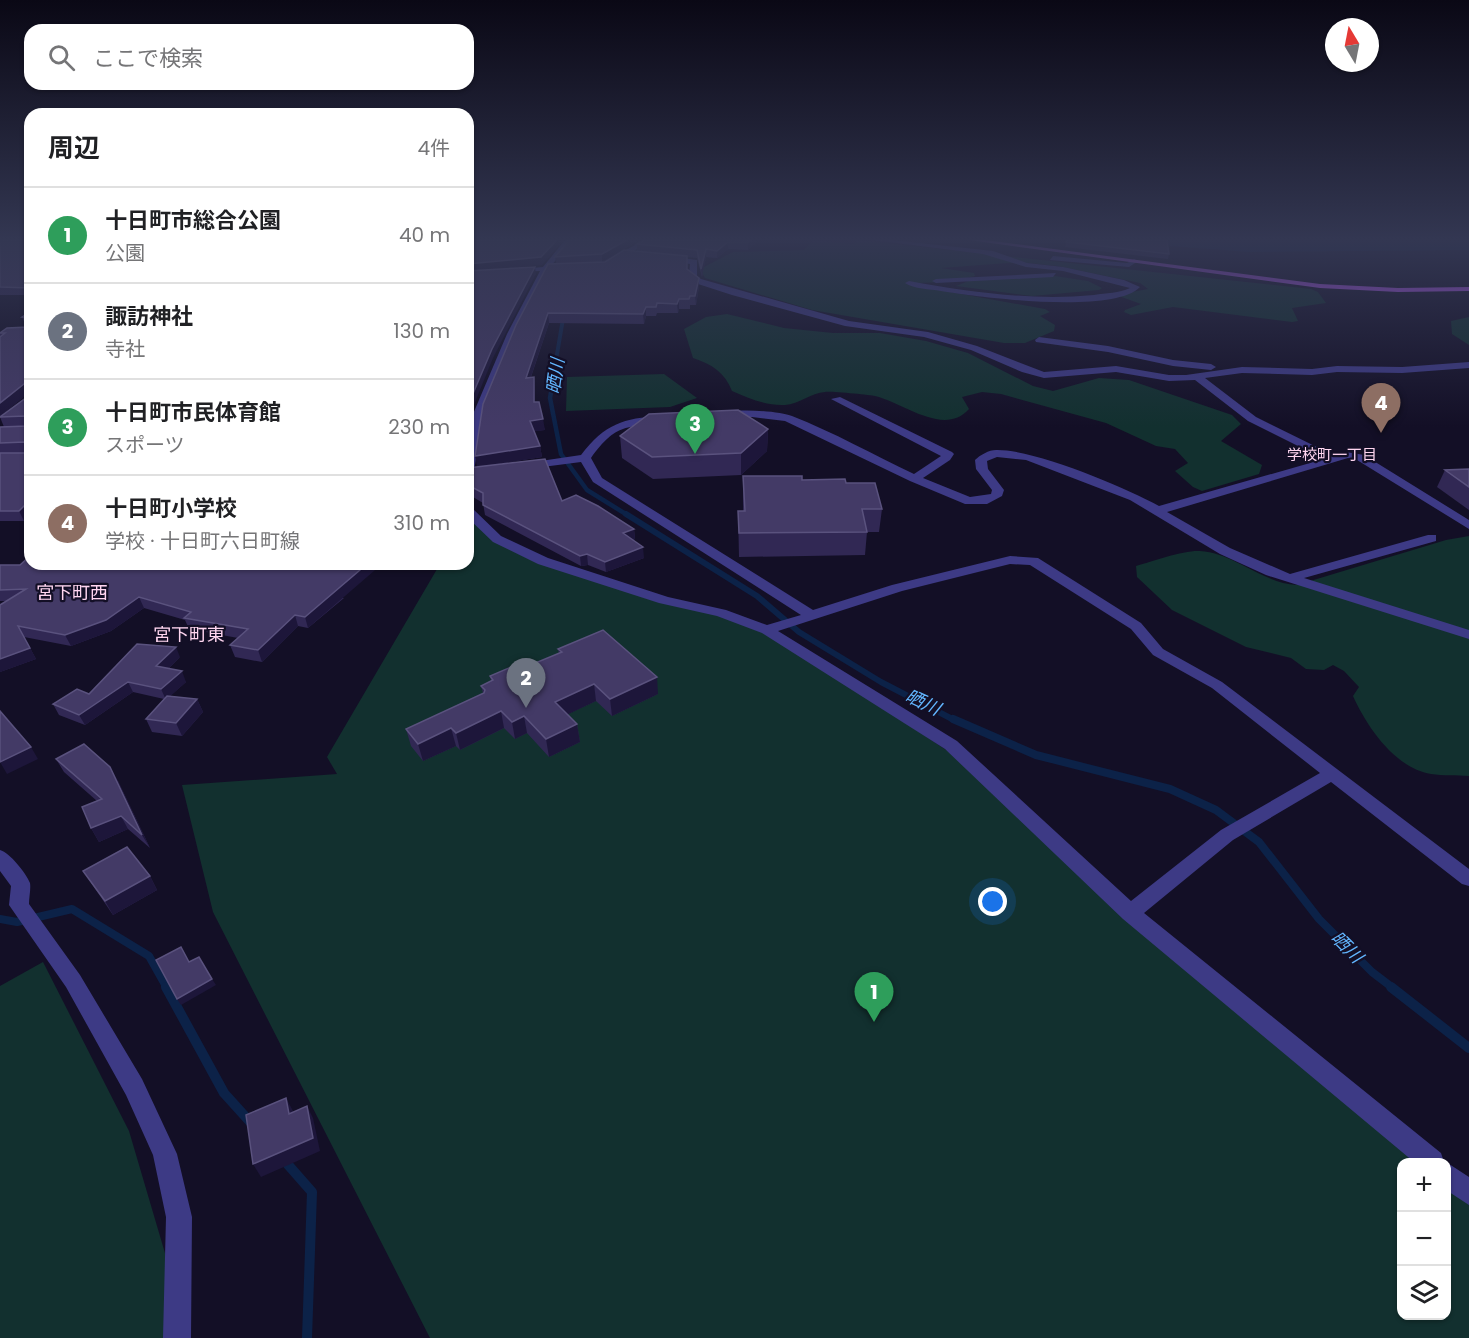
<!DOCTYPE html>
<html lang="ja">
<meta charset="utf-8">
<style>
:root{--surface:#fff;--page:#f6f6f6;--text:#202124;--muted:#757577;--line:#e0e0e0;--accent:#1a73e8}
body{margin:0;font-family:Poppins,"Noto Sans JP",sans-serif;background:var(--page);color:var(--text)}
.controls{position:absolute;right:18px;bottom:18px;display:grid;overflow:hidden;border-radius:12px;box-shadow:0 2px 4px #0004}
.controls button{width:54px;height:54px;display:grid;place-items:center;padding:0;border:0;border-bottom:2px solid var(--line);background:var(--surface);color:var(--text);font:30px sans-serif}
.compass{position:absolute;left:1325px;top:18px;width:54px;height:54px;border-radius:50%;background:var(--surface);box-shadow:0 2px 4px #0004;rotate:350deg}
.you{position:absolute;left:993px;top:902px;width:21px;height:21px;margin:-15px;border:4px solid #fff;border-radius:50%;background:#1a73e8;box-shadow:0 0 0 9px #1a73e833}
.badge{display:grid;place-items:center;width:39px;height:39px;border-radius:50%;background:var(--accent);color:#fff;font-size:20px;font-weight:700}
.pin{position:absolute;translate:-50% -50px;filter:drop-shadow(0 2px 3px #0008)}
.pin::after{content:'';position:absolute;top:32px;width:21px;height:18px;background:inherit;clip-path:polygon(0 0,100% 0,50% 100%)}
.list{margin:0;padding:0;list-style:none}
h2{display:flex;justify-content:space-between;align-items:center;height:78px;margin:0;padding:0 24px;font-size:26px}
h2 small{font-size:20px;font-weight:400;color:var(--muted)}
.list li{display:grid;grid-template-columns:39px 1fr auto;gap:18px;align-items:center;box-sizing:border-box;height:96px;padding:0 24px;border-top:2px solid var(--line)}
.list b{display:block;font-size:22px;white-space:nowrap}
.list p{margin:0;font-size:20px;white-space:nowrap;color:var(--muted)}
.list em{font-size:20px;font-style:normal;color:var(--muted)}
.icon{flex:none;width:33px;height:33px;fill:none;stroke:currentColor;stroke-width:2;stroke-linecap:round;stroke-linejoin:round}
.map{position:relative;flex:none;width:1469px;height:1338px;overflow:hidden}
.search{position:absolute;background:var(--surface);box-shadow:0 2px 4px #0004;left:24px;top:24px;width:450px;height:66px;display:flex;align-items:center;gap:15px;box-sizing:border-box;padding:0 21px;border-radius:18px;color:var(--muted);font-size:22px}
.panel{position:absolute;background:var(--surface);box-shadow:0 2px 4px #0004;left:24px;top:108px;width:450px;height:462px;border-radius:18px}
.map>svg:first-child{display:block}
.green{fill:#12302f}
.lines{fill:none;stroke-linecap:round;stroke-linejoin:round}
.stream-far4{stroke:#0c2248;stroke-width:4}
.stream-far3{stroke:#0c2248;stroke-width:4.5}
.stream-far2{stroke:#0c2248;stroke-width:6}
.stream-far1{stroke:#0c2248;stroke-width:8}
.stream{stroke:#0c2248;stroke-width:10}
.river{fill:#0c2248;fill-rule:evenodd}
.minor{fill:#3d3a85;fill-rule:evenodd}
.primary{fill:#c25bff;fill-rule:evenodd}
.wall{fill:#312854}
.shaded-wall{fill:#1d163a}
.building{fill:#433a66;stroke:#5a527e;stroke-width:1.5}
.labels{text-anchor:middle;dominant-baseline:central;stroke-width:4.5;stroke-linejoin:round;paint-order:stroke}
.far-neighbourhood-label{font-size:15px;fill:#ffd6f0;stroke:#130f26}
.water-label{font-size:18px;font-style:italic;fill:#62b6ff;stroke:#130f26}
.neighbourhood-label{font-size:18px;fill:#ffd6f0;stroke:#130f26}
</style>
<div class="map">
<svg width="1469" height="1338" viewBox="0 0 1469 1338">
<rect width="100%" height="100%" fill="#130f26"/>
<g class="green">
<path d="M813,240L854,244L857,240L1311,289L1318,292L1326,303L1292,308L1298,321L1292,322L1173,307L1131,315L1124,312L1125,310L1141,304L1116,295L1148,289L1140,283L1058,266L1020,262L941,268L974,273L975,276L948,282L915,283L917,286L1045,309L1050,312L1040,316L1055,325L1054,331L1025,343H1004L812,310L705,278L700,269L733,252L804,250Z"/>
<path d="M1055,276L1088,281L1102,288L1099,290L1032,296L956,286L971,280Z"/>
<path d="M727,314L784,328L833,333H880L926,341L968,353L1033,386L1053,391L1099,378L1129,380L1232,415L1241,424L1221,441L1262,465L1259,474L1202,491L1193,487L1175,471L1188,463L1175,449L1156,446L1106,423L1001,394L982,392L962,397L969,409C944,437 904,403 875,396C871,395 829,391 825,392C811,393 799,404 785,405C766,406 748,398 732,391C725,373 712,364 693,358L684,329L706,317Z"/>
<path d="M1469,317V345L1452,334L1451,321Z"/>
<path d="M664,374L697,398L670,407L566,411L567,377Z"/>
<path d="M468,511L497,539L543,561L767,630L988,778L1130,913L1432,1162H1402V1316H1446L1447,1174L1469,1193V1338H430L213,912L182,785L337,774L327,757L440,564H468Z"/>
<path d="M1469,536V776C1457,775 1443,776 1431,774C1395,768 1367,727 1353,696L1359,687L1344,671L1333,665L1324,670L1306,669L1291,658L1246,647L1172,610L1137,577L1136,566C1153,561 1184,550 1200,551C1234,553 1262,583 1297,585L1446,540Z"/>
<path d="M43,962L129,1131L190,1338H0V986Z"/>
</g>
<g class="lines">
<path class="stream-far4" d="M556,360L564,313"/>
<path class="stream-far3" d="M557,358L550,398L561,454L587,490L629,516"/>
<path class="stream-far2" d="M626,514L757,596L799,632L881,682L956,721"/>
<g class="stream-far1">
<path d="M953,719L1036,755L1170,789L1216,810L1259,842L1319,919L1372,972L1393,988"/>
<path d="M0,919L17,922L72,909L149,956L167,988"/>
</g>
<g class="stream">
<path d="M166,987L224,1093L252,1124"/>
<path d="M1391,987L1469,1048"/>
<path d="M283,1159L312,1192L307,1338"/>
</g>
<path class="river" d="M1160,240H1469V250L1249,252L1170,246L1163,244Z"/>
<g class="minor">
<path d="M565,240H572L551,266H567L571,268L548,271L515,334L483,414L474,471L468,474V440L473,414L507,334L540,271L516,272L512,270L543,267Z"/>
<path d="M645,240H653L625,256L618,254Z"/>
<path d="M873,240H892L993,251L1027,263L1063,267L1124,280L1140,287C1113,315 978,297 941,291C930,289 914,289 905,283L909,281C970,292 1032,301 1094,295C1106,293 1119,293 1130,288L1063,271L1026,267L983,254Z"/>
<path d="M665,256L697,260V276L701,279L849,321L928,332L977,346L1044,372L1116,366L1169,375H1186L1242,367L1312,369L1337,366L1402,367L1469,362V368L1402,373L1337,372L1312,375L1242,373L1205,378L1256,417L1335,456L1347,452L1364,455L1469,520V529L1357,460L1348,458L1167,512L1230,548L1290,574L1428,535H1436V541L1304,578L1469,630V639L1266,575L1220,554L1130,500L1026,460L997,457L987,461L988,469L1004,490L1002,496L987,504H965L910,481L785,421L752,417H720L719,415C729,407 779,411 792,416C833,432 874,455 914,474L941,456L831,399L840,397L952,452L954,454L950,460L923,478L970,497L991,494L992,490L976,469L975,460C980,455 989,450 996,450C1033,449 1125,487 1159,506L1324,459L1248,421L1195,380L1169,381L1116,372L1044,378L1022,372L971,350L924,337L845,326L732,295L695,283L689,276L690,264L665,260Z"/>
<path d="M1053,256L1127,263L1134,259L1138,261L1129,267L1050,260Z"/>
<path d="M1056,273L1053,277L936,283L932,281L936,279Z"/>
<path d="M1039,337L1108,346L1173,360L1211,364L1216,367L1211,370L1173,366L1108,352L1036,342L1035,340Z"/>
<path d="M661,416L666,419L665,421C626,429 617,422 591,458L602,478L813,610L892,585L1010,556L1038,558L1141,623L1163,649L1222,682L1469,869V886L1462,884L1331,782L1233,840L1144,913L1441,1153L1444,1162H1414L1123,919L945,749L762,633L717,616L659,603L538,564L493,542L468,518V507L472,508L501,536L548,558L668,597L726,610L767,625L801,615L593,482L581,462L527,469L521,466L527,463L581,455C605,424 623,418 661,416ZM1010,564L1030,565L1131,629L1153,655L1212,688L1320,773L1221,830L1131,901L957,741L778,631L902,591Z"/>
<path d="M0,850C10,853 26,873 30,883C31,889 29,897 29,904L80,975L142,1079L177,1154L192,1217L191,1338H163L166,1217L153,1155L126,1095L66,987L9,905L11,886L0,871Z"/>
<path d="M1444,1162H1446L1469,1177V1205L1446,1190V1162Z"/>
</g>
<path class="primary" d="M969,240H985L1320,284L1398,288L1469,287V291L1398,292L1320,288Z"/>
</g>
<g class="wall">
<rect x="0" y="240" width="30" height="55"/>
<path d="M644,240L637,241L603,262L637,251V244L645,240H759L748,250L728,249L717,258L706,257L702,277L697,258L687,257V269L699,287L696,305H690V309H679L678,313H657L656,316H646L644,324L549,323L531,377L535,388V402L545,430L534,431L540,446L542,457L477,467L634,529L635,539L633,540L644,558L606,572L588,565L581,566L485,515L483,503L468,494V468L477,467L556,264L555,257Z"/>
<path d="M1067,240L1169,254L1168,259L1065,247Z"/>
<path d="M30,312V515L24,521H0V453L26,452L0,453V427H4L0,417L27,397V394L0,416V333L28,327V326H26L22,317Z"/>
<path d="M768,429L767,451L741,475L653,479L622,458L620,436Z"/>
<path d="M1469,469V510L1437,487L1445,470Z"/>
<path d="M743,476L846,483L882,509L879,532H867L865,555L739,557L738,511H743Z"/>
<path d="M0,565L344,598L308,628L298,626L262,662L235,657L230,645L238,638L189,629L185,620L144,608L111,631L71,646L24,637L36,659L0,672L6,601H0Z"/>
<path d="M558,649L658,694L612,716L596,701L568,714L577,724L580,742L549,757L527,733L515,739L504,728L460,750L456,746L423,761L411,746L406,729L483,693L481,686L491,681L490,676L521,669L559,654Z"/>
<path d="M180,657L169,668L186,682L170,696L197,699L203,712L182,736L152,732L146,719L164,699L133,692L85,725L59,715L53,704L89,694Z"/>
<path d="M56,759L118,781L150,848L128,829L99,842L91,828L97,801L64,772Z"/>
<path d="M83,871L150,876L157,890L113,915Z"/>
</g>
<g class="shaded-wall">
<path d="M557,240H564L542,265L468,272V264Z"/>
<path d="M627,240H644L637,241L602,262V254Z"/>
<path d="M751,240H759L748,250V242Z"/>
<path d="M728,242V249L717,258V251Z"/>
<path d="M706,249V257L702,277L701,269Z"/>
<path d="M535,267L536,274L493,358L471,412L468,429V410L469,403L492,349Z"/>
<path d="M699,278V287L696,305L695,296Z"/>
<path d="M679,299V309L678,313L677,304Z"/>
<path d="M646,307V316L644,324L643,314Z"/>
<path d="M548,313L549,323L527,388L526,378Z"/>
<path d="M534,377L535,388V413L534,402Z"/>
<path d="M24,384L29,393L0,416V403Z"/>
<path d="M543,419L545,430L531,432L530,421Z"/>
<path d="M768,429L767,451L741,475V453Z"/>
<path d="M540,446L542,457L477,467L475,456Z"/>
<path d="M30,500V515L24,521L19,511Z"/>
<path d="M634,529L635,539L624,544L623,533Z"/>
<path d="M643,547L644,558L606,572L605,562Z"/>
<path d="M587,554L588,565L581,566L580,556Z"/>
<path d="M367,564H382L308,628L305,617Z"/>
<path d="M139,597L144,608L111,631L71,646L65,635Z"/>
<path d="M295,615L298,626L262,662L258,650Z"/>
<path d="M176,647L180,657L161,676L156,666Z"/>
<path d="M30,648L36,659L0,672V659Z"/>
<path d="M182,671L186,682L166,700L161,689Z"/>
<path d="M657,677L658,694L612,716L610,699Z"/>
<path d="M128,682L133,692L85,725L79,715Z"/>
<path d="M594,684L596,701L558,719L555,702Z"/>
<path d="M197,699L203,712L182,736L176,723Z"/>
<path d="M501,711L504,728L460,750L456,733Z"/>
<path d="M524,716L527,733L515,739L512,722Z"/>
<path d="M577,724L580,742L549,757L546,739Z"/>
<path d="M451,728L456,746L423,761L418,744Z"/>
<path d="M31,747L38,759L7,774L0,762Z"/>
<path d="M110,767L118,781L150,848L142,835Z"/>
<path d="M121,816L128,829L99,842L91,828Z"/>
<path d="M150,876L157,890L113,915L105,901Z"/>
<path d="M212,979L216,985L181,1005L177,999Z"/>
<path d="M286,1098L293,1111L296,1126L289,1114Z"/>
<path d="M307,1106L313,1118L320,1151L261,1177L253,1164Z"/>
</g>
<g class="building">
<path d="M0,240H30V288L0,287Z"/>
<path d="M468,240H557L541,257L468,264Z"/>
<path d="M569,240H627L602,254L555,257Z"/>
<path d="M645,240H751L748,242H728L717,251L706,249L701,269L697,250L637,244Z"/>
<path d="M1067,240H1167L1169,254L1066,242Z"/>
<path d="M624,250L687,256V269L699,278L695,296H690L689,299H679L677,304L657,303L656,307H646L643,314L548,313L526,378L534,377V402H539L543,419L530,421L540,446L475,456L483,404L516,325L548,264L605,262Z"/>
<path d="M535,267L492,349L469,403L468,410V271Z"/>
<path d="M30,312V500L19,511H0V453H25L28,444L25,442L0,443V427L27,426L25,416L0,417L27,397V384H24L0,403V337L5,333H0L7,328L28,327V318L22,317Z"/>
<path d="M738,410L768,429L741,453L652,457L620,436L649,414Z"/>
<path d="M545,459L562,501L576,495L598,506L634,529L623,533L643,547L605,562L587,554L580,556L483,505V493L468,485V468Z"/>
<path d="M1469,469V487L1445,470Z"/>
<path d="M743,476H802V480L845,479L846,483H875L882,509H862L867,532L739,533L738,511H745Z"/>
<path d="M30,556V564H367L305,617L295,615L258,650L230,645L248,629L184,618L191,612L139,597L106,620L65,635L18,626L30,648L0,659V605L26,589L0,590V565H20Z"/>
<path d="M603,630L657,677L610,699L594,684L555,702L577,724L546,739L524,716L512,722L501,711L456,733L451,728L418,744L406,729L484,693L485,690L481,686L493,680L490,676L516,665L521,669L562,652L558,649Z"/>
<path d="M137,644L176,647L156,666L182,671L161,689L128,682L79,715L53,704L77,689L89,694Z"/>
<path d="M167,696L197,699L176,723L146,719Z"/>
<path d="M0,711L31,747L0,762Z"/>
<path d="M84,744L110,767L142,835L121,816L91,828L82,807L102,799L56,759Z"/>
<path d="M127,847L150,876L105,901L83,871Z"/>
<path d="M181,947L189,962L199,957L212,979L177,999L156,960Z"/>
<path d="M286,1098L289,1114L307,1106L313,1138L253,1164L246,1115Z"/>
</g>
<linearGradient id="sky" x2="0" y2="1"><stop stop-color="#0a0815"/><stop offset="0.56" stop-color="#333752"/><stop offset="1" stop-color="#333752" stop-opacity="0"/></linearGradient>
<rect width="1469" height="427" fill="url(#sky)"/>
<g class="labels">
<g class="far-neighbourhood-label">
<text x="1332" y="454">学校町一丁目</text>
</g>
<g class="water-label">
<text transform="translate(555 376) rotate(-82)">晒川</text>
<text transform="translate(923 702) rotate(25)">晒川</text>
<text transform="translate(1347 947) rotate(45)">晒川</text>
</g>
<g class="neighbourhood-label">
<text x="72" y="592">宮下町西</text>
<text x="189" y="634">宮下町東</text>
</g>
</g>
</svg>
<div class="controls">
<button>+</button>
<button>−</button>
<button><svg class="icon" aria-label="layers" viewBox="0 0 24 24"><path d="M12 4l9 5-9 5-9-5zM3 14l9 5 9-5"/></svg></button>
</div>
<svg class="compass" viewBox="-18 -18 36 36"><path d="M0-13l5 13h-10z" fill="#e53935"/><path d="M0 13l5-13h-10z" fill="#757577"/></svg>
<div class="you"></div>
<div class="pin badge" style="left:874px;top:1022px;background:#2e9e5b">1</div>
<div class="pin badge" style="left:526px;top:708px;background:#6b7280">2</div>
<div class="pin badge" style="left:695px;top:454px;background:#2e9e5b">3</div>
<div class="pin badge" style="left:1381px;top:433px;background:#8d6e63">4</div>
<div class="search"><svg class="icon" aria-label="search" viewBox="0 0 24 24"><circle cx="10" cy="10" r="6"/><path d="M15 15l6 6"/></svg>ここで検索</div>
<section class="panel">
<h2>周辺<small>4件</small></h2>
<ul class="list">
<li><span class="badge" style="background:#2e9e5b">1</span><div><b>十日町市総合公園</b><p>公園</p></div><em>40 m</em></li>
<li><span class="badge" style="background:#6b7280">2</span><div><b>諏訪神社</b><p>寺社</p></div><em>130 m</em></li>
<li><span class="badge" style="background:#2e9e5b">3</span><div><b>十日町市民体育館</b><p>スポーツ</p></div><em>230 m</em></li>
<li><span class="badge" style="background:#8d6e63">4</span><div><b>十日町小学校</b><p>学校 · 十日町六日町線</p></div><em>310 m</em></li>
</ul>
</section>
</div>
